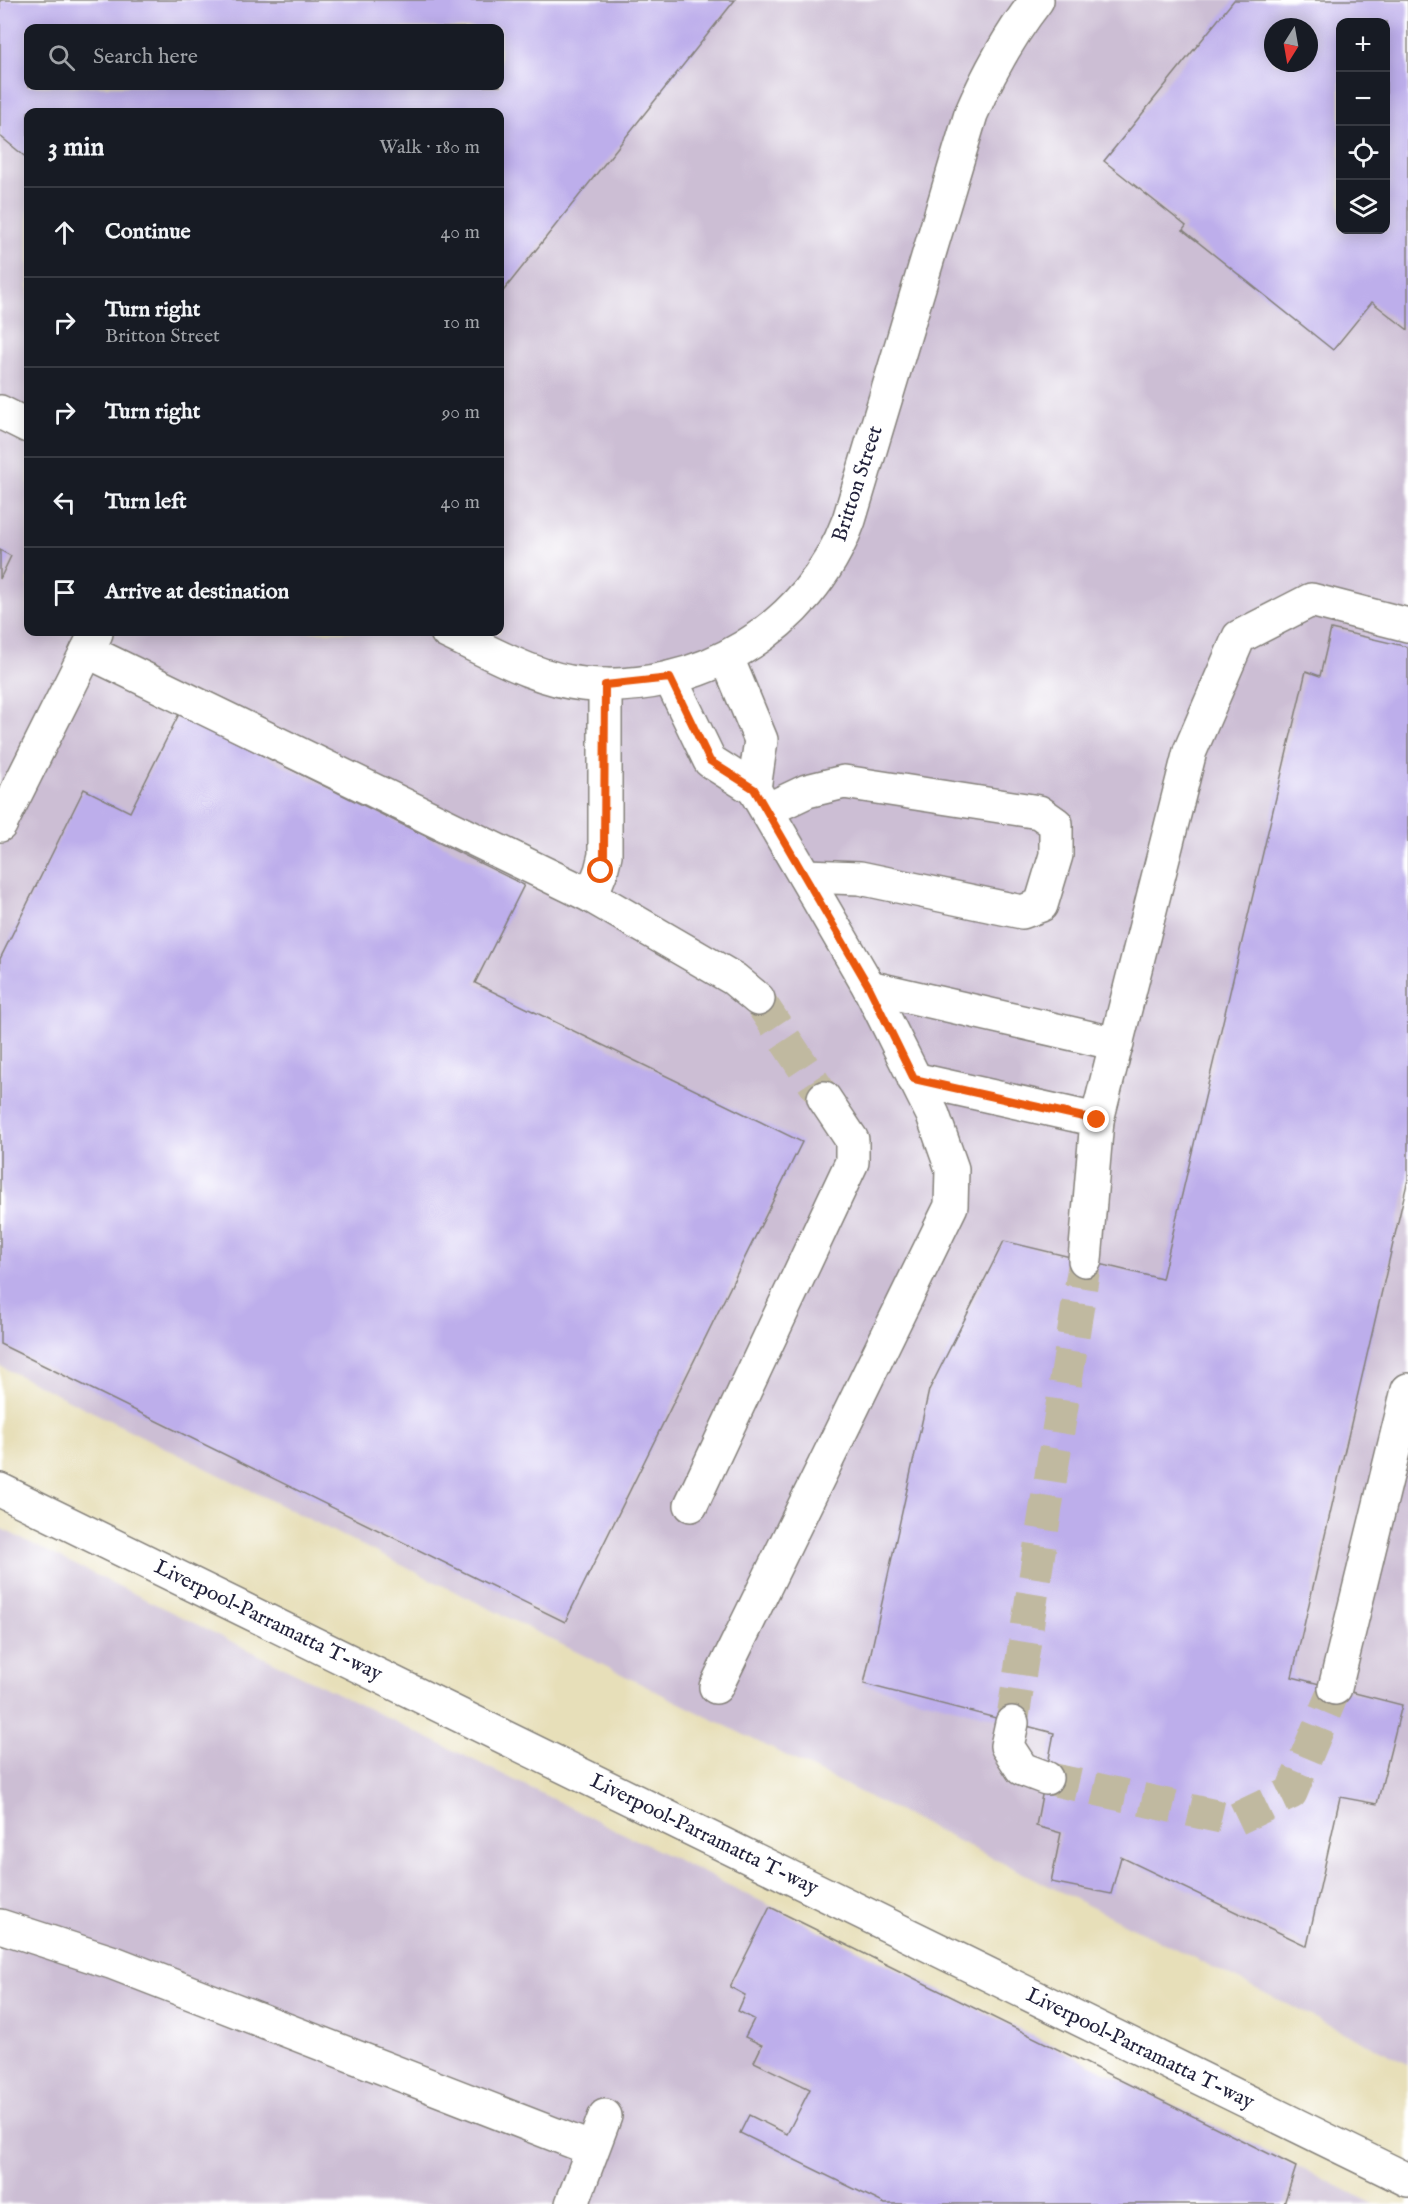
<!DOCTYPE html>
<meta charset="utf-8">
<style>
:root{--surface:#171b24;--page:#242831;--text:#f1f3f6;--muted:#9ea1a6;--line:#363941}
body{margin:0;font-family:"IM FELL English",serif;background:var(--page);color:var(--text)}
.controls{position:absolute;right:18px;top:18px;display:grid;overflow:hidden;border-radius:12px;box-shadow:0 3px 15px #0003}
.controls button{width:54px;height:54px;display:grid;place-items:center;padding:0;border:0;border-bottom:2px solid var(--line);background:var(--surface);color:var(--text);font:30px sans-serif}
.compass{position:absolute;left:1264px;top:18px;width:54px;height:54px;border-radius:50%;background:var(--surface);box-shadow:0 3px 15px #0003;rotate:191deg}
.stop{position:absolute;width:18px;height:18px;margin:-14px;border:4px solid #ea580c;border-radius:50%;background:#fff}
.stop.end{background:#ea580c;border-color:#fff;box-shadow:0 2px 6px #0008}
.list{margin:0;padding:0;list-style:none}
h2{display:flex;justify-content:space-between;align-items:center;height:78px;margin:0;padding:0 24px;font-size:26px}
h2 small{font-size:20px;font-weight:400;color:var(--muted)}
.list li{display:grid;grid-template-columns:39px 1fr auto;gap:18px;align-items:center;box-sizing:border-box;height:90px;padding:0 24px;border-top:2px solid var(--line)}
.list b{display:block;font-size:22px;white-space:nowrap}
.list p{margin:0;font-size:20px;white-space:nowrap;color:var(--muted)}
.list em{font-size:20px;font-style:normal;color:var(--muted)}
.icon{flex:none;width:33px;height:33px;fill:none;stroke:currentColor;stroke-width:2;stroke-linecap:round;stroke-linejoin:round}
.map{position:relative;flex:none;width:1408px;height:2204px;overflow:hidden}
.search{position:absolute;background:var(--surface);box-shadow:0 3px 15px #0003;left:24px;top:24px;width:480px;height:66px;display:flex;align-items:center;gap:15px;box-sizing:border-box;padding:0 21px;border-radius:12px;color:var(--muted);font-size:22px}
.panel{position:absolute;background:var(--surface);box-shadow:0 3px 15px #0003;left:24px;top:108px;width:480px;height:528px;border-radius:12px}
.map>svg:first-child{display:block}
.industrial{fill:#ccbed4;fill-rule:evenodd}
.building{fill:#bdaeeb;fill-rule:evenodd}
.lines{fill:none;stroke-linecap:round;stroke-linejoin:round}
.minor-tunnel{stroke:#c0b9a0;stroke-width:33;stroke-dasharray:33 16;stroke-linecap:butt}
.minor-casing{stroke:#84807a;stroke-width:36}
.minor{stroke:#fff;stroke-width:33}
.route{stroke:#ea580c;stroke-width:8}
.labels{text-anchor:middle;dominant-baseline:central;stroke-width:4.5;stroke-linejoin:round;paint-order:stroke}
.street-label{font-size:21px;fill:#22223b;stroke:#fff}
</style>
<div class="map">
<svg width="1408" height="2204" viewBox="0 0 1408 2204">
<rect width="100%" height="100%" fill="#fff"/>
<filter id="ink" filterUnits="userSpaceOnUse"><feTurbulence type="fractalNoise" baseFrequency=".0167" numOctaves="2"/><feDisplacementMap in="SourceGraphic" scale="12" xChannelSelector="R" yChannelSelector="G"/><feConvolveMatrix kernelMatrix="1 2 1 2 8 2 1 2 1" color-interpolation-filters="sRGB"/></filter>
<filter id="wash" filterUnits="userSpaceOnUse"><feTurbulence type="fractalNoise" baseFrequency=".008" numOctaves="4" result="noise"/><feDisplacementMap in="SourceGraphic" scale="24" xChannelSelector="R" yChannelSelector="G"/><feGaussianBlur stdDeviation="1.35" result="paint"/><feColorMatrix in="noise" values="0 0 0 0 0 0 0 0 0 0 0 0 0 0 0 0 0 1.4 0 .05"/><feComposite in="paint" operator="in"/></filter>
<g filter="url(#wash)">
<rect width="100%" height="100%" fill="#e7dfb9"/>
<g class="industrial">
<path d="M0,0H1408V2064L0,1366ZM1340,22H1386V230H1340ZM1273,27H1309V63H1273ZM28,28H500V86H28ZM28,112H500V632H28Z"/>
<path d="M0,1528L706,1874L1374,2204H0Z"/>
</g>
<g id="blocks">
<g class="building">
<path d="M0,0H735L500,295V112H28V159L0,136ZM28,28H500V86H28Z"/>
<path d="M1234,0H1408V330L1372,302L1333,350L1183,230L1186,226L1104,161ZM1340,22H1386V230H1340ZM1273,27H1309V63H1273Z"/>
<path d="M0,550L11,556L0,579Z"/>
<path d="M1331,629L1408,647V1179L1292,1677L1402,1705L1377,1804L1340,1797L1307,1946L1121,1857L1111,1894L1051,1882L1061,1833L1036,1826L1054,1733L864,1684L929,1390L1004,1241L1162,1279L1306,671L1320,676Z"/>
<path d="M179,714L524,885L475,983L802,1142L565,1622L0,1344V959L84,789L130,812Z"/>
<path d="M770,1907L1296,2167L1284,2204H885L740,2133L749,2115L787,2134L810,2089L754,2062L762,2045L745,2037L754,2019L738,2011L745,1995L730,1987Z"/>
</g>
</g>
</g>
<g filter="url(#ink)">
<use href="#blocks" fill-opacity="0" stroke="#84807a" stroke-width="1.5"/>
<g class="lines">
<g class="minor-tunnel">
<path d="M758,999L824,1098"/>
<path d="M1012,1723L1085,1260"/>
<path d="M1046,1778L1234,1820L1291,1793L1335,1688"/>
</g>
<defs>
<g id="minor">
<path d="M0,412L28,426"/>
<path d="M447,632C490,652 535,679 583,684C698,695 809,629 849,520L971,114C989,72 1009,36 1037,0"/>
<path d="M87,651L591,896L734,979L758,999"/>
<path d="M727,658L761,740L754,789"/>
<path d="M670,678L710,761L754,789L869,987L933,1115L952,1169L951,1206L716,1687"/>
<path d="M767,810L807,791L844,782L1039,812L1056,824V855L1041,905L1022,912L860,878L805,876"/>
<path d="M0,825L96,633"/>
<path d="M591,896L601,871L605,855V685"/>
<path d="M869,987L1117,1044"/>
<path d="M914,1079L1097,1120"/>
<path d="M1085,1260L1097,1120L1190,751L1239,637L1311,600L1408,625"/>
<path d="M0,1490L1408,2180"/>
<path d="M691,1505L852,1162V1140L824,1098"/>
<path d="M1335,1688L1408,1390"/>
<path d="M1012,1723L1007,1746L1022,1769L1046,1778"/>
<path d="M0,1926L114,1963L592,2149"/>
<path d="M572,2204L605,2116"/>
</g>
</defs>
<use href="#minor" class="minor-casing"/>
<use href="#minor" class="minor"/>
</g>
</g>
<g class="lines" filter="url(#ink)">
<path class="route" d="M601,871L604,855L605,685L670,678L710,761L754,789L869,987L914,1079L1097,1120"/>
</g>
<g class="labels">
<g class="street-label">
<text transform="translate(858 484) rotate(-72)">Britton Street</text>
<text transform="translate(268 1621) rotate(26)">Liverpool–Parramatta T-way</text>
<text transform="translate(704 1835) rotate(26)">Liverpool–Parramatta T-way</text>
<text transform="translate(1140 2049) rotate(26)">Liverpool–Parramatta T-way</text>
</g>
</g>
</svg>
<div class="controls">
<button>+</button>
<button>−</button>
<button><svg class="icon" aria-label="locate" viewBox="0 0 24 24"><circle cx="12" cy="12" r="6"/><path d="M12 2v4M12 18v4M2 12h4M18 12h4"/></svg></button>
<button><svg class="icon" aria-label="layers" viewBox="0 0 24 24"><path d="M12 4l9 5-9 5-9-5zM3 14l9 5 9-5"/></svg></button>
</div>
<svg class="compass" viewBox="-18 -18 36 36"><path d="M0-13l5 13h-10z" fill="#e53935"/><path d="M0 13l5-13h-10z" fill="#9ea1a6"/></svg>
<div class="stop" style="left:601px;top:871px"></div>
<div class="stop end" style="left:1097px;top:1120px"></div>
<div class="search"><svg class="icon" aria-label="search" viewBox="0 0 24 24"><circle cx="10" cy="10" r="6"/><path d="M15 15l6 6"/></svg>Search here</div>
<section class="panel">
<h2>3 min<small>Walk · 180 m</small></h2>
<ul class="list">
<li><svg class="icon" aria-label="ahead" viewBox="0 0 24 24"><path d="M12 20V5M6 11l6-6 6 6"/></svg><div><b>Continue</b></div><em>40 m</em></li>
<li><svg class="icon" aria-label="right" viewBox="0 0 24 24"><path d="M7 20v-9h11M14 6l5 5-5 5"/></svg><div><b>Turn right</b><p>Britton Street</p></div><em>10 m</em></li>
<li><svg class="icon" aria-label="right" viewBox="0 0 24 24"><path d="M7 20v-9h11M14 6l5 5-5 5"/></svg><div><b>Turn right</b></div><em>90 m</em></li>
<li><svg class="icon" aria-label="left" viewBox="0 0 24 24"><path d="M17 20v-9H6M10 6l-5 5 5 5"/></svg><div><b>Turn left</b></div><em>40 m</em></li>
<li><svg class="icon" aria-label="arrive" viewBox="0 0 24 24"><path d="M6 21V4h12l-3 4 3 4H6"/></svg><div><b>Arrive at destination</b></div></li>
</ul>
</section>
</div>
